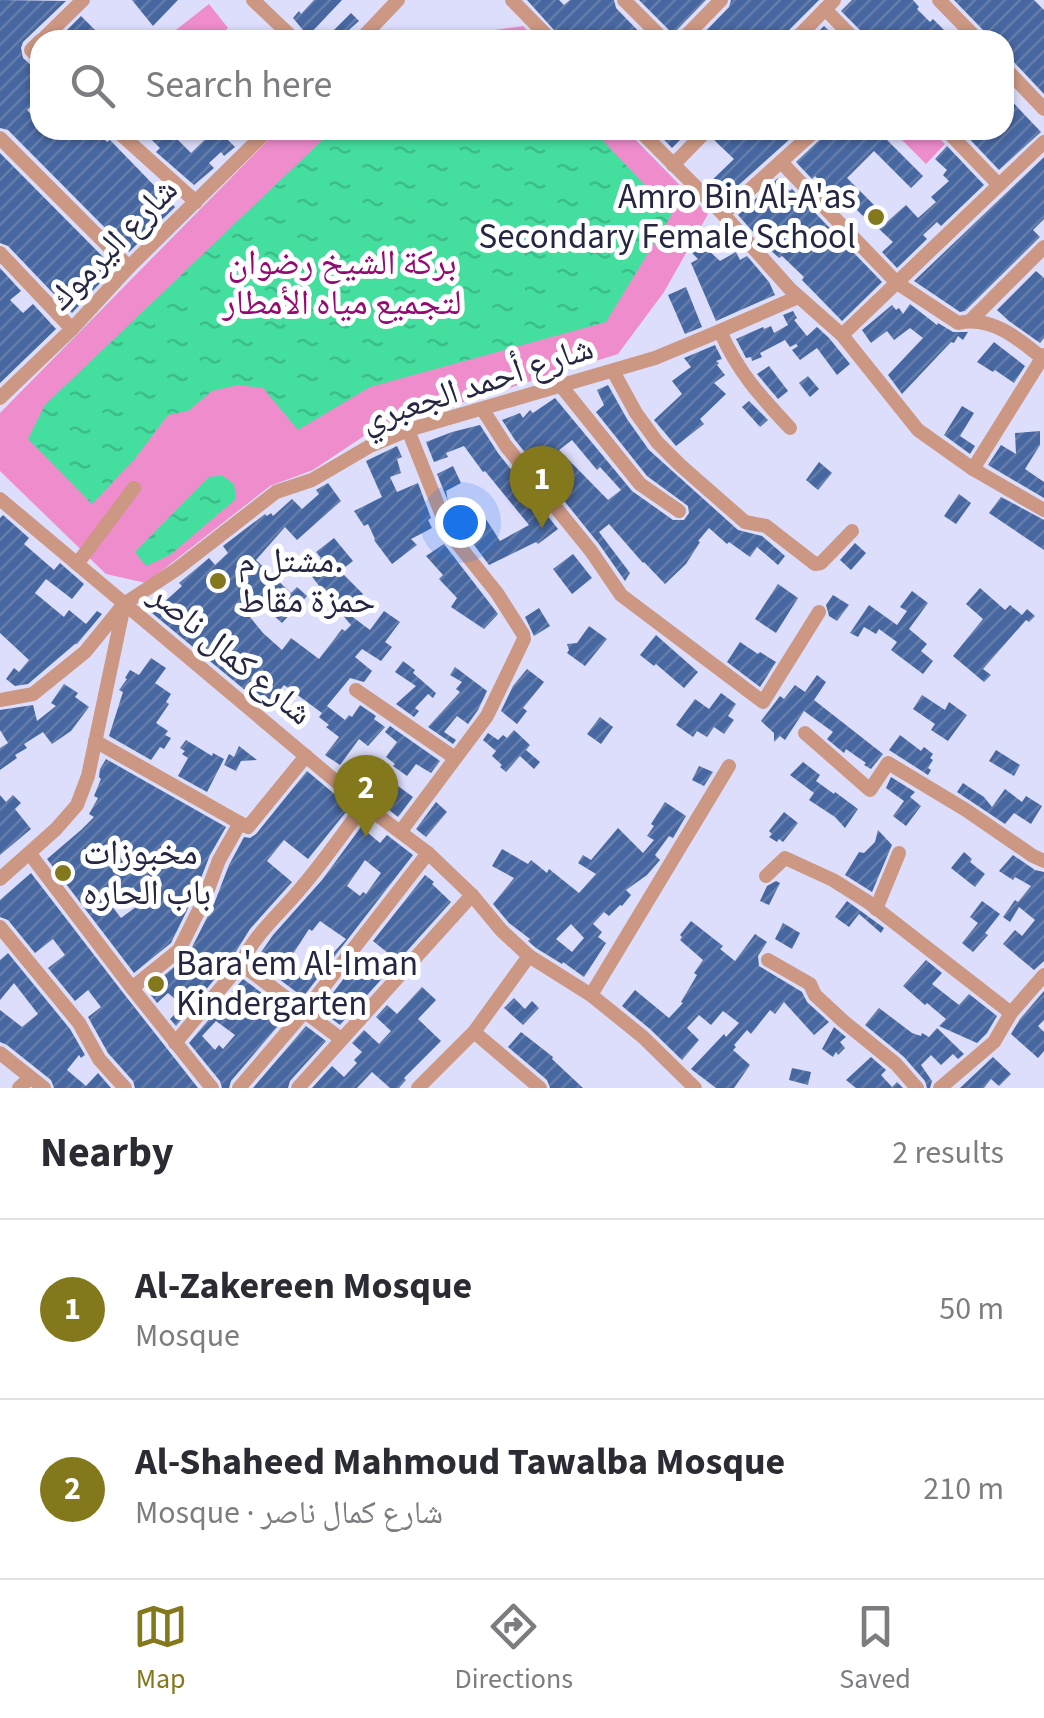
<!DOCTYPE html>
<meta charset="utf-8">
<style>
:root{--surface:#fff;--page:#f7f7f7;--text:#2b2b33;--muted:#7c7c81;--line:#e1e1e2;--accent:#84781c}
body{margin:0;font-family:"Source Sans 3","Noto Naskh Arabic",sans-serif;background:var(--page);color:var(--text)}
.you{position:absolute;left:460px;top:522px;width:35px;height:35px;margin:-25px;border:8px solid #fff;border-radius:50%;background:#1a73e8;box-shadow:0 0 0 15px #1a73e833}
.badge{display:grid;place-items:center;width:65px;height:65px;border-radius:50%;background:var(--accent);color:#fff;font-size:32px;font-weight:700}
.pin{position:absolute;translate:-50% -82px;filter:drop-shadow(0 2px 5px #0008)}
.pin::after{content:'';position:absolute;top:52px;width:35px;height:30px;background:inherit;clip-path:polygon(0 0,100% 0,50% 100%)}
.list{margin:0;padding:0;list-style:none}
h2{display:flex;justify-content:space-between;align-items:center;height:130px;margin:0;padding:0 40px;font-size:42px}
h2 small{font-size:32px;font-weight:400;color:var(--muted)}
.list li{display:grid;grid-template-columns:65px 1fr auto;gap:30px;align-items:center;box-sizing:border-box;height:180px;padding:0 40px;border-top:2px solid var(--line)}
.list b{display:block;font-size:38px;white-space:nowrap}
.list p{margin:0;font-size:32px;white-space:nowrap;color:var(--muted)}
.list em{font-size:32px;font-style:normal;color:var(--muted)}
.icon{flex:none;width:55px;height:55px;fill:none;stroke:currentColor;stroke-width:2;stroke-linecap:round;stroke-linejoin:round}
.map{position:relative;flex:none;width:1044px;height:1088px;overflow:hidden}
.search{position:absolute;background:var(--surface);box-shadow:0 2px 8px #0004;left:30px;right:30px;top:30px;height:110px;display:flex;align-items:center;gap:25px;box-sizing:border-box;padding:0 35px;border-radius:30px;color:var(--muted);font-size:38px}
.sheet{height:490px;background:var(--surface)}
nav{display:flex;justify-content:space-around;align-items:center;box-sizing:border-box;height:140px;border-top:2px solid var(--line);background:var(--surface);font-size:28px;color:var(--muted)}
nav a{display:grid;justify-items:center;gap:5px}
nav .on{color:var(--accent)}
.map>svg:first-child{display:block}
.green{fill:#ee8ccc}
.water{fill:url(#water-ripples)}
.building{fill:url(#building-hatch);fill-rule:evenodd}
.lines{fill:none;stroke-linecap:round;stroke-linejoin:round}
.minor{stroke:#cc9783;stroke-width:14}
.poi-dot{fill:#84781c;stroke:#fff;stroke-width:4}
.labels{text-anchor:middle;dominant-baseline:central;stroke-width:10;stroke-linejoin:round;paint-order:stroke}
.poi-label{font-size:35px;fill:#252641;stroke:#fff;text-anchor:start}
.street-label{font-size:35px;fill:#252641;stroke:#fff}
.park-label{font-size:35px;fill:#930a73;stroke:#fff}
</style>
<div class="map">
<svg width="1044" height="1088" viewBox="0 0 1044 1088">
<defs>
<pattern id="water-ripples" width="26" height="14" patternUnits="userSpaceOnUse" patternTransform="scale(2.5)"><rect width="26" height="14" fill="#44de9e"/><path d="M2 4q2-2 4 0t4 0M15 11q2-2 4 0t4 0" fill="none" stroke="#3bbe89"/></pattern>
<pattern id="building-hatch" width="6" height="6" patternUnits="userSpaceOnUse" patternTransform="scale(2.5)"><rect width="6" height="6" fill="#4767a1"/><path d="M-1 1l2-2M0 6l6-6M5 7l2-2" fill="none" stroke="#657daa"/></pattern>
</defs>
<rect width="100%" height="100%" fill="#dcdefc"/>
<g class="green">
<path d="M209,4L228,28L213,40H169L167,37Z"/>
<path d="M523,26L537,40H425Z"/>
<path d="M278,130H626L708,214L664,292L618,354L464,402L364,436L313,470L270,486L146,583L106,574L0,471V413Z"/>
<path d="M894,130H931L945,144L926,164L893,131Z"/>
</g>
<g class="water">
<path d="M333,130H593L672,214L606,322L370,387L298,430L263,388L238,385L212,391L188,411L168,415L134,460L92,504L28,439L45,405Z"/>
<path d="M217,476H223L234,484L236,499L170,555L146,566L135,552L209,477Z"/>
</g>
<g class="building">
<path d="M0,0L66,1L23,42L21,48L23,58L33,67L40,69V97L27,110L40,124V130H95L107,142L110,140L175,207L129,252L8,130L0,128Z"/>
<path d="M132,0H178L153,26Z"/>
<path d="M314,0H342L308,36L293,18L299,11L301,14Z"/>
<path d="M527,0H559L564,5L570,0H614L616,8L647,40H563Z"/>
<path d="M639,0H706L673,34Z"/>
<path d="M731,0H819L779,40H697L729,7Z"/>
<path d="M852,0H913L919,7L917,9L930,22L933,19L954,40H912L907,34L902,40H866L863,33L841,11Z"/>
<path d="M954,0H1034L1044,10V94L1012,60L1004,57V40H988L986,33Z"/>
<path d="M351,13L359,21L343,35L342,34L336,40H324Z"/>
<path d="M81,16L100,35L95,40H57Z"/>
<path d="M824,26L839,40H810Z"/>
<path d="M1004,93L1041,132L999,170L961,130H1004Z"/>
<path d="M132,130H178L173,135L191,153L215,130H218L235,147L224,156L221,152L209,163L214,168L194,185L156,152L160,148L145,133L140,137Z"/>
<path d="M655,130H690L672,148Z"/>
<path d="M717,130H800L723,199L708,184L734,159L713,139Z"/>
<path d="M830,130H877L923,176L911,188L874,151L847,178L874,205L863,216L836,189L832,193L815,176L812,179L796,162Z"/>
<path d="M947,146L984,185L941,226L937,222L923,235L927,239L897,268L882,252L893,242L879,229L906,205L918,218L936,202L931,197L949,181L943,175L947,170L935,159Z"/>
<path d="M0,153L114,268L72,313L8,246L0,243Z"/>
<path d="M1044,157V219L1033,230L1040,237L965,311L960,312L914,281Z"/>
<path d="M778,178L790,191L792,189L882,282L842,321L802,280L804,277L782,256L779,258L763,243L738,215Z"/>
<path d="M702,240L708,245L706,248L720,261L736,252L740,260L747,256L769,282L775,295L716,321L691,263L698,259L691,252Z"/>
<path d="M0,268L21,291L10,300L23,313L33,304L56,329L0,383Z"/>
<path d="M1036,271L1044,278V338L1040,343L1009,321L997,310Z"/>
<path d="M686,287L702,327L685,334L668,295Z"/>
<path d="M910,304L937,325L938,323L953,332H968L963,340L958,336L954,343L951,342L902,394L888,375L923,338L910,328L894,340L887,331L871,343L862,330L892,305L896,310L899,308L903,314Z"/>
<path d="M793,311L797,318L794,320L807,336L817,327L829,338L850,364L837,375L817,348L800,360L792,350L798,346L796,344L790,347L785,340L760,353L762,357L752,361L751,357L746,358L736,339L763,327L764,329L771,326L774,333L788,325L783,315Z"/>
<path d="M994,342L1025,366L1014,383L995,370L993,372L977,362Z"/>
<path d="M715,345L722,359L716,361L719,363L717,365L725,375L714,383L726,394L700,419L704,424L676,446L654,420L682,394L672,381L691,367L684,358Z"/>
<path d="M769,366L788,391L778,399L757,374Z"/>
<path d="M808,376L819,389L810,397L799,383Z"/>
<path d="M608,385L627,419L649,450L738,530L762,536L785,556L778,565L757,547L750,557L729,542L727,544L709,528L698,541L700,542L686,564L665,584L644,562L643,563L609,524L599,532L630,573L625,581L599,544L515,440L502,420L520,413L523,418L530,410L533,413L555,398L632,491L673,520H684L689,513L688,506L647,476L596,412L604,405L597,390ZM572,440L597,470L600,467L621,490L608,500L559,450Z"/>
<path d="M749,401L768,420L760,427L742,407Z"/>
<path d="M962,406L974,413L960,436L975,446L970,454L944,435Z"/>
<path d="M480,425L498,453L558,529L538,544L536,542L489,565L460,526L482,513L500,541L529,525L485,471L483,472L464,446L446,453L448,457L434,462L426,442L452,432Z"/>
<path d="M1040,431V445L1025,469L1044,482V498L988,465L1001,445L1016,454L1015,433Z"/>
<path d="M397,446L402,457L397,459L401,473L390,477L397,492L418,483L431,518L428,520L432,528L411,539L417,545L392,564L374,540L375,539L368,524L364,526L354,511L382,497L366,461Z"/>
<path d="M819,462L832,473L818,490L806,480Z"/>
<path d="M453,466L461,483L446,491L448,501L437,474Z"/>
<path d="M328,483L341,501L297,540L285,527L256,560L291,593L297,587L307,596L282,623L262,605L250,617L263,633L282,650L291,638L319,659L342,629L345,631L351,625L340,612L342,609L370,630L384,611L400,622L385,642L392,647L381,661L362,649L355,657L372,671L364,682L350,678L327,706L345,720L349,715L352,717L360,705L376,716L374,719L385,727L368,746L359,739L340,765L325,755L339,737L326,727L329,725L319,717L322,713L284,685L274,697L279,701L270,711L152,613L182,586L179,583L209,558L215,565L228,553L223,546L265,514L267,516L271,513L273,516L292,499L302,509L319,494L316,490Z"/>
<path d="M959,494L971,503L956,524L944,516Z"/>
<path d="M1001,497L1044,520V550L989,513Z"/>
<path d="M3,515L29,538L24,544L54,570L60,563L84,584L72,599L46,579L35,593L64,617L69,610L86,624L97,611L102,614L77,644H75L28,684L15,686L6,679L14,668L19,672L29,660L0,633V518Z"/>
<path d="M334,538L353,561L340,571L363,594L346,610L328,591L326,595L307,570L321,558L316,552Z"/>
<path d="M855,543L866,553L851,570L840,560Z"/>
<path d="M444,544L498,614L484,629L451,607L457,598L439,579L443,575L426,556Z"/>
<path d="M573,554L592,578L572,594L553,569Z"/>
<path d="M778,584L798,598L776,633L755,619Z"/>
<path d="M980,588L1005,610L1010,605L1022,615L1027,609L1035,616L1029,622L1026,620L983,669L991,675L984,682L953,656L983,619L966,604Z"/>
<path d="M912,591L928,603L909,629L927,644L921,651L933,661L923,674L891,650L897,642L879,629L876,634L864,627L858,637L850,633L869,605L897,625L907,611L900,607Z"/>
<path d="M833,595L849,605L837,621L829,616L826,605Z"/>
<path d="M539,608L550,626L534,636L525,617Z"/>
<path d="M589,626L607,639L585,666L567,653L569,650L567,644L577,643Z"/>
<path d="M656,635L698,672L684,688L656,664L654,666L640,655Z"/>
<path d="M740,642L758,654L760,652L776,662L760,687L727,662Z"/>
<path d="M151,658L166,668L155,683L171,694L166,702L169,704L156,723L168,731L165,735L171,738L164,749L160,747L151,760L109,736L123,692L119,690L127,679L125,678L130,670L139,675Z"/>
<path d="M403,661L415,670L413,673L436,693L433,698L428,694L415,708L419,711L414,717L396,704L416,686L395,672Z"/>
<path d="M455,667L487,691L478,710L468,724L457,716L444,732L456,740L453,744L428,727L460,692L456,689L462,682L450,675Z"/>
<path d="M527,669L544,682L523,708L527,711L517,724L501,711L513,686Z"/>
<path d="M817,675L826,682L814,700L883,754L871,769L864,765L866,763L846,749L844,753L827,739L833,732L804,711L785,740L780,736L774,742V733L761,721L780,696L784,699L795,685L805,692Z"/>
<path d="M64,684L78,693L75,697L89,707L71,731L52,744L43,732L24,744L27,748L15,755L17,758L0,770V748L8,743L0,730V710L33,705L37,721L56,706L51,703Z"/>
<path d="M721,693L736,704L728,716L734,720L724,734L714,727L707,737L697,731L693,737L676,725L695,699L709,709Z"/>
<path d="M922,695L945,710L949,702L967,715L948,741L931,730L935,724L913,709Z"/>
<path d="M600,717L613,727L601,744L587,734Z"/>
<path d="M390,726L440,761L431,773L416,764L407,776L393,766L395,764L386,757L397,742L385,732Z"/>
<path d="M514,730L530,745L526,750L540,762L534,769L520,756L506,772L500,767L502,765L492,756L496,751L483,740L488,733L498,740L503,735L507,738Z"/>
<path d="M900,735L921,751L924,747L933,754L930,758L933,760L928,768L931,770L928,775L889,750Z"/>
<path d="M186,740L212,756L213,753L224,759L207,792L178,776L188,758L182,754L185,751L180,748Z"/>
<path d="M239,746L257,760L241,761L236,771L224,765L229,754L234,757Z"/>
<path d="M996,750L1020,765L1014,776L989,761Z"/>
<path d="M106,759L226,827L210,855L194,896L171,943L134,973L47,859L81,830L94,817L89,814L98,798L94,796L101,779L99,777L100,769ZM133,887L144,901L121,918L111,905Z"/>
<path d="M803,762L820,775L816,781L834,794L835,792L858,809L845,828L835,817L809,800L814,793L790,775Z"/>
<path d="M699,766L713,772L704,786L692,780Z"/>
<path d="M307,771L350,807L308,859L284,840L267,861L292,882L250,929L232,958L176,1026L170,1019L183,1006L168,993L157,1003L147,990L188,955L214,904L229,865L244,837L250,838L256,834Z"/>
<path d="M891,777L915,792L910,797L921,806L906,826L893,816L904,801L886,788Z"/>
<path d="M370,783L385,795L394,783L413,797L398,817L364,790Z"/>
<path d="M963,783L984,797L992,807L1005,789L1022,802L1026,796L1042,806L1031,824L1014,813L1005,824L957,792Z"/>
<path d="M0,795L6,802L13,795L21,803L15,809L31,829L0,855Z"/>
<path d="M436,802L447,812L426,837L416,829Z"/>
<path d="M665,802L686,816L673,838L669,836L655,855L660,860L647,875L626,890L631,895L622,906L620,905L609,916L604,912L593,924L602,932L598,937L606,943L584,977L563,962L562,964L536,948L528,941L530,939L509,923L493,904L514,878L492,866L502,849L528,864L531,860L547,873L549,869L579,893L596,874L578,863L583,855L591,860L618,828L643,853L654,840L647,836L654,826L651,824ZM571,924L584,938L572,952L556,939Z"/>
<path d="M784,812L798,823L783,842L779,839L777,842L769,837L772,834L769,831Z"/>
<path d="M361,827L380,843L387,835L413,855L303,997L255,961L273,935L322,880ZM365,860L381,873L366,894L363,892L360,896L347,886ZM320,921L346,939L324,963L314,956L297,978L284,968L309,929L312,931Z"/>
<path d="M878,830L892,845L872,892L845,875L859,852L864,853L875,842Z"/>
<path d="M964,852L972,859L970,862L985,874L975,887L951,868Z"/>
<path d="M1013,855L1035,870L1044,872V961L1034,970L1003,944L1015,930L1022,936L1035,920L1019,907L1010,922L1003,917L1015,900L1018,902L1031,886L1015,877L1013,880L999,871Z"/>
<path d="M31,873L124,994L198,1088H135L133,1081L108,1053L88,1017L101,1007L88,990L75,1001L48,968L65,955L53,939L35,953L8,920L0,917V900Z"/>
<path d="M425,875L434,882L432,884L451,902L398,961L373,941Z"/>
<path d="M776,881L780,883L769,905L760,901L767,886Z"/>
<path d="M847,901L884,928L881,933L859,914L849,927L835,917Z"/>
<path d="M982,901L1000,914L985,933L988,935L973,952L962,943L978,923L970,917Z"/>
<path d="M691,921L723,946L720,949L735,961L755,934L767,942L758,956L759,966L802,992L807,1002L829,1022L814,1035L784,1002L775,1014L770,1010L751,1034L747,1030L734,1045L736,1047L733,1050L750,1065L734,1088H716L691,1069L724,1034L726,1037L739,1023L723,1011L711,1025L699,1015L687,1028L699,1040L682,1060L650,1029L622,1006L635,990L669,1018L683,1003L681,1002L697,975L694,973L703,960L680,940L682,937L680,935Z"/>
<path d="M783,923L800,933L792,949L775,939Z"/>
<path d="M8,953L70,1029L85,1055L81,1058L79,1055L67,1070L86,1086L98,1073L111,1088H54L51,1080L7,1045L0,1042V1010L22,1027L38,1014L14,983L0,1000V960Z"/>
<path d="M360,957L370,964L373,961L388,972L340,1025L320,1010Z"/>
<path d="M926,960L942,973L932,984L959,1005L969,994L997,1016L987,1033L977,1043L939,1026L946,1019L927,1003L925,1005L903,986Z"/>
<path d="M243,979L289,1013L231,1081L229,1088H222L220,1081L189,1043ZM216,1021L235,1035L223,1049L219,1045L215,1050L202,1036Z"/>
<path d="M422,987L436,1000L418,1019L441,1041L404,1078L406,1080L399,1088H390L372,1072L357,1088H312L332,1066L344,1077L357,1063L354,1060L362,1052L352,1043L364,1030L379,1044L391,1031L376,1017L387,1005L397,1014Z"/>
<path d="M1044,991V1020L1038,1026L1044,1032V1051L1038,1058L1011,1034L1020,1019Z"/>
<path d="M514,998L525,1009L532,1001L539,1008L523,1025L504,1008Z"/>
<path d="M879,1008L912,1033L921,1036L922,1033L929,1037L937,1028L964,1054L958,1059L953,1054L941,1065L931,1055L921,1065L932,1081L930,1088H927L925,1081L904,1057L865,1025Z"/>
<path d="M306,1026L326,1041L290,1081L288,1088H253Z"/>
<path d="M834,1027L846,1037L840,1042L845,1048L838,1055L836,1052L833,1057L822,1049Z"/>
<path d="M521,1032L553,1057L552,1059L583,1088H550L547,1080L508,1047Z"/>
<path d="M871,1057L886,1070L881,1075L892,1087L897,1082L903,1088H856L846,1080Z"/>
<path d="M993,1057L1011,1074L999,1086L991,1079L984,1088H960Z"/>
<path d="M792,1068L811,1072L808,1085L789,1080Z"/>
</g>
<g class="lines">
<g class="minor">
<path d="M253,0L295,40"/>
<path d="M512,0L551,40"/>
<path d="M624,0L664,40"/>
<path d="M939,0L978,40"/>
<path d="M825,9L855,40"/>
<path d="M42,40L83,0"/>
<path d="M360,40L398,0"/>
<path d="M682,40L721,0"/>
<path d="M795,40L834,0"/>
<path d="M40,41L31,50L40,59"/>
<path d="M1004,67L1044,109"/>
<path d="M116,130L196,202"/>
<path d="M639,130L723,214L790,289L842,335L918,430L973,469L1044,510"/>
<path d="M946,130L999,185"/>
<path d="M0,138L129,267"/>
<path d="M781,162L897,283L958,323C990,315 1018,338 1042,358"/>
<path d="M673,165L707,130"/>
<path d="M723,214L816,130"/>
<path d="M0,253L72,329"/>
<path d="M971,320L1044,247"/>
<path d="M720,331L798,297"/>
<path d="M842,335L1044,142"/>
<path d="M613,371L636,413L657,442L680,465L745,522L766,526L815,564L821,563L852,531"/>
<path d="M562,387L640,484L679,511"/>
<path d="M0,398L72,329L129,267L268,130"/>
<path d="M483,410L506,446L591,551L621,595L763,702L819,612"/>
<path d="M973,469L1044,355"/>
<path d="M0,499L364,805L428,853L472,895L501,930L529,956L591,995L643,1037L695,1088"/>
<path d="M77,564L134,488"/>
<path d="M356,690L455,758"/>
<path d="M0,700L33,694L85,652L124,604L177,569L276,492L312,480L370,446L408,430L655,358L720,331C738,372 760,396 790,428"/>
<path d="M805,733L870,790L888,763L966,810L1033,856L1044,861"/>
<path d="M95,741L240,823"/>
<path d="M401,831L487,716L524,639L523,634L497,593L449,533L408,430"/>
<path d="M30,854L132,988L212,1088"/>
<path d="M766,876L785,858L833,880L868,902L1011,1013"/>
<path d="M0,879L56,829L77,805L88,776L123,610"/>
<path d="M876,909L899,853"/>
<path d="M0,927L79,1023L99,1059L125,1088"/>
<path d="M768,960L810,984L815,995L843,1021L896,1064L917,1088"/>
<path d="M241,964L341,1039"/>
<path d="M132,988L179,950L204,900L219,860L240,823L248,827L306,756"/>
<path d="M591,995L729,766"/>
<path d="M474,1032L540,1088"/>
<path d="M175,1043L241,964C253,937 276,917 295,895C320,867 342,835 364,805"/>
<path d="M0,1053L44,1088"/>
<path d="M19,1088L30,1078"/>
<path d="M239,1088L305,1011L428,853"/>
<path d="M298,1088L472,895"/>
<path d="M418,1088L474,1032L529,956"/>
<path d="M940,1088L994,1042L1011,1013L1044,975"/>
</g>
</g>
<g class="poi-dot">
<circle cx="876" cy="217" r="10"/>
<circle cx="218" cy="581" r="10"/>
<circle cx="63" cy="873" r="10"/>
<circle cx="156" cy="984" r="10"/>
</g>
<g class="labels">
<g class="poi-label">
<text x="856" y="197" text-anchor="end">Amro Bin Al-A'as<tspan x="856" dy="40">Secondary Female School</tspan></text>
<text x="238" y="561">مشتل م.<tspan x="238" dy="40">حمزة مقاط</tspan></text>
<text x="83" y="853">مخبوزات<tspan x="83" dy="40">باب الحاره</tspan></text>
<text x="176" y="964">Bara'em Al-Iman<tspan x="176" dy="40">Kindergarten</tspan></text>
</g>
<g class="street-label">
<text transform="translate(113 244) rotate(-46)">شارع اليرموك</text>
<text transform="translate(477 384) rotate(-18)">شارع أحمد الجعبري</text>
<text transform="translate(231 654) rotate(40)">شارع كمال ناصر</text>
</g>
<g class="park-label">
<text x="342" y="263">بركة الشيخ رضوان<tspan x="342" dy="40">لتجميع مياه الأمطار</tspan></text>
</g>
</g>
</svg>
<div class="you"></div>
<div class="pin badge" style="left:542px;top:528px">1</div>
<div class="pin badge" style="left:366px;top:837px">2</div>
<div class="search"><svg class="icon" aria-label="search" viewBox="0 0 24 24"><circle cx="10" cy="10" r="6"/><path d="M15 15l6 6"/></svg>Search here</div>
</div>
<section class="sheet">
<h2>Nearby<small>2 results</small></h2>
<ul class="list">
<li><span class="badge">1</span><div><b>Al-Zakereen Mosque</b><p>Mosque</p></div><em>50 m</em></li>
<li><span class="badge">2</span><div><b>Al-Shaheed Mahmoud Tawalba Mosque</b><p>Mosque · شارع كمال ناصر</p></div><em>210 m</em></li>
</ul>
</section>
<nav>
<a class="on"><svg class="icon" aria-label="map" viewBox="0 0 24 24"><path d="M3 6l6-2 6 2 6-2v14l-6 2-6-2-6 2zM9 4v14M15 6v14"/></svg>Map</a>
<a><svg class="icon" aria-label="directions" viewBox="0 0 24 24"><path d="M12 3l9 9-9 9-9-9zM9 14v-3h6M13 9l2 2-2 2"/></svg>Directions</a>
<a><svg class="icon" aria-label="saved" viewBox="0 0 24 24"><path d="M7 4h10v16l-5-4-5 4z"/></svg>Saved</a>
</nav>
